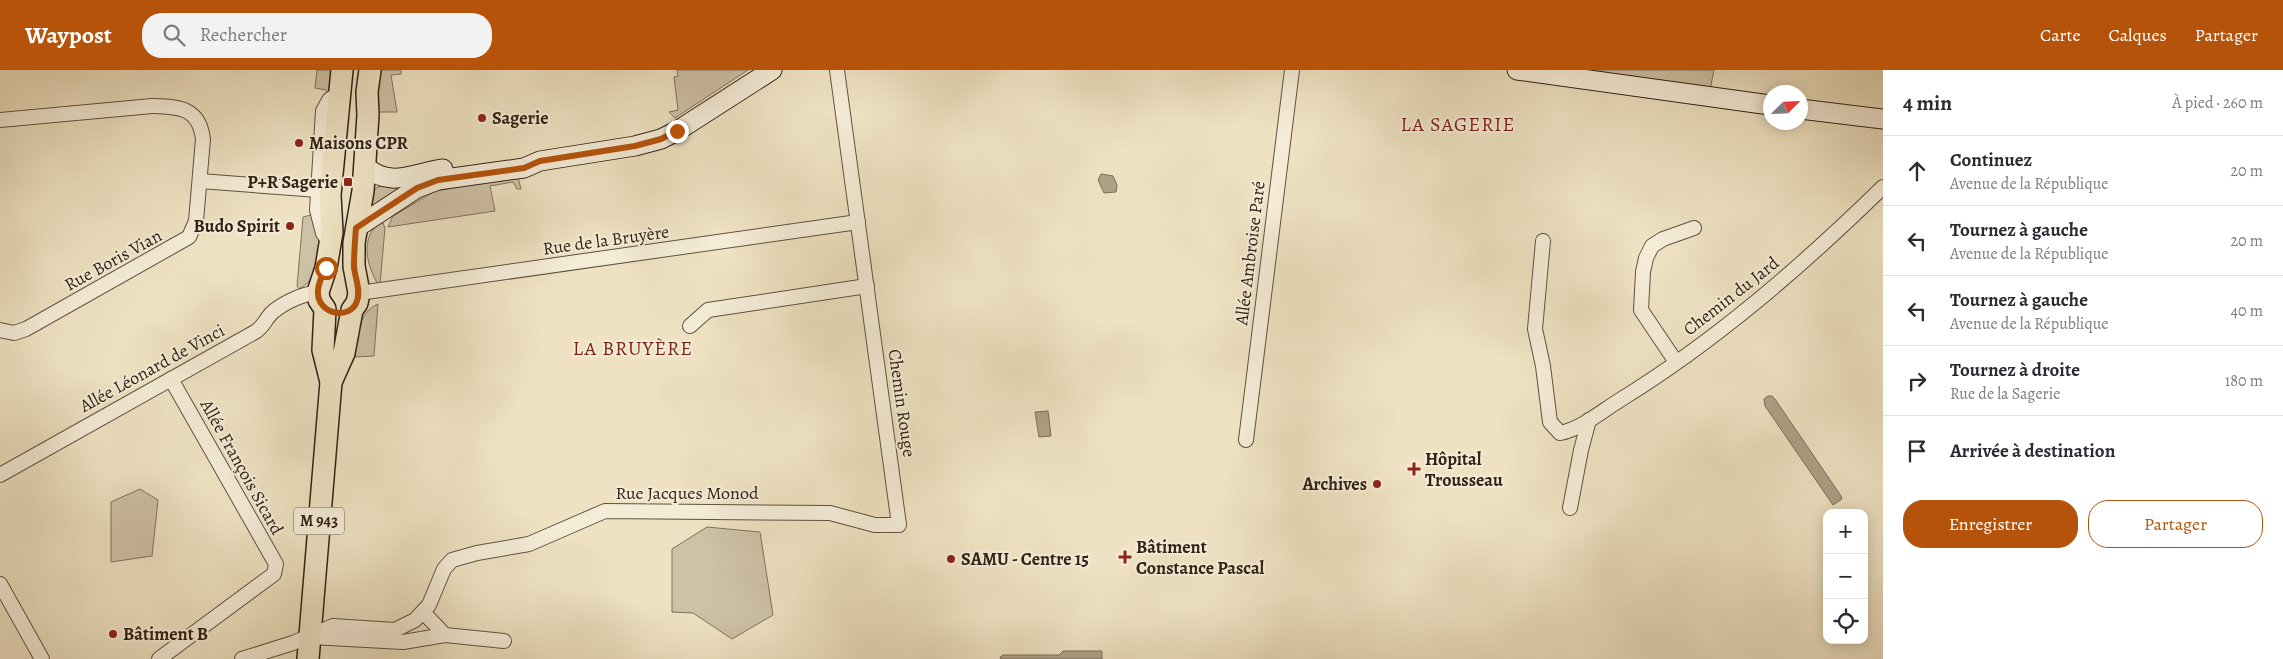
<!DOCTYPE html>
<html lang="fr">
<meta charset="utf-8">
<style>
:root{--surface:#fff;--page:#f2f2f3;--text:#2b2b33;--muted:#7c7c81;--line:#e1e1e2;--accent:#b45309}
body{margin:0;font-family:Alegreya,serif;background:var(--page);color:var(--text)}
.controls{position:absolute;right:15px;bottom:15px;display:grid;overflow:hidden;border-radius:10px;box-shadow:0 2px 12px #0003}
.controls button{width:45px;height:45px;display:grid;place-items:center;padding:0;border:0;border-bottom:1px solid var(--line);background:var(--surface);color:var(--text);font:25px sans-serif}
.compass{position:absolute;left:1763px;top:15px;width:45px;height:45px;border-radius:50%;background:var(--surface);box-shadow:0 2px 12px #0003;rotate:66deg}
.stop{position:absolute;width:15px;height:15px;margin:-11px;border:4px solid #b45309;border-radius:50%;background:#fff}
.stop.end{background:#b45309;border-color:#fff;box-shadow:0 1px 5px #0008}
.list{margin:0;padding:0;list-style:none}
h2{display:flex;justify-content:space-between;align-items:center;height:65px;margin:0;padding:0 20px;font-size:21px}
h2 small{font-size:16px;font-weight:400;color:var(--muted)}
.list li{display:grid;grid-template-columns:32px 1fr auto;gap:15px;align-items:center;box-sizing:border-box;height:70px;padding:0 20px;border-top:1px solid var(--line)}
.list b{display:block;font-size:19px;white-space:nowrap}
.list p{margin:0;font-size:16px;white-space:nowrap;color:var(--muted)}
.list em{font-size:16px;font-style:normal;color:var(--muted)}
.actions{display:flex;gap:10px;padding:15px 20px}
.actions a{flex:1;padding:11px 0;border:1px solid var(--accent);border-radius:20px;text-align:center;font-size:18px;color:var(--accent)}
.actions .main{background:var(--accent);color:#fff}
.icon{flex:none;width:28px;height:28px;fill:none;stroke:currentColor;stroke-width:2;stroke-linecap:round;stroke-linejoin:round}
.map{position:relative;flex:none;width:1883px;height:589px;overflow:hidden}
header{display:flex;align-items:center;gap:30px;box-sizing:border-box;height:70px;padding:0 25px;background:var(--accent);color:#fff}
header strong{font-size:24px}
nav{display:flex;gap:28px;margin-inline-start:auto;font-size:18px}
.search{width:350px;height:45px;background:var(--page);display:flex;align-items:center;gap:12px;box-sizing:border-box;padding:0 18px;border-radius:20px;color:var(--muted);font-size:19px}
main{display:flex}
aside{flex:1;background:var(--surface)}
.map>svg:first-child{display:block}
.green{fill:#cec1a5;stroke:#80725d}
.water{fill:#aea187;stroke:#7c6e59}
.lines{fill:none;stroke-linecap:round;stroke-linejoin:round}
.street-casing{stroke:#605240;stroke-width:16}
.secondary-casing{stroke:#312215;stroke-width:21}
.primary-casing{stroke:#312215;stroke-width:24}
.street{stroke:#f4ecd7;stroke-width:14}
.secondary{stroke:#f4ecd7;stroke-width:19}
.primary{stroke:#eee2c2;stroke-width:21}
.route{stroke:#b45309;stroke-width:6}
.poi-dot{fill:#8f2418;stroke:#f4ecd7;stroke-width:2}
.labels{text-anchor:middle;dominant-baseline:central;stroke-width:4;stroke-linejoin:round;paint-order:stroke}
.shield{fill:#f4ecd7;stroke:#6c5f4f;stroke-width:1}
.shield-label{font-size:16px;font-weight:bold;fill:#312215}
.poi-label{font-size:18px;font-weight:bold;fill:#312215;stroke:#f4ecd7;text-anchor:start}
.street-label{font-size:18px;fill:#312215;stroke:#f4ecd7}
.quarter-label{font-size:20px;letter-spacing:1px;fill:#7a1f14;stroke:#f4ecd7}
</style>
<header>
<strong>Waypost</strong>
<div class="search"><svg class="icon" aria-label="search" viewBox="0 0 24 24"><circle cx="10" cy="10" r="6"/><path d="M15 15l6 6"/></svg>Rechercher</div>
<nav><a>Carte</a><a>Calques</a><a>Partager</a></nav>
</header>
<main>
<div class="map">
<svg width="1883" height="589" viewBox="0 0 1883 589">
<rect width="100%" height="100%" fill="#eee2c2"/>
<filter id="stains"><feTurbulence type="fractalNoise" baseFrequency=".004" numOctaves="4"/><feColorMatrix values="0 0 0 0 .2 0 0 0 0 .09 0 0 0 0 .02 0 0 0 .5 -.17"/></filter>
<radialGradient id="worn" r=".72"><stop offset=".6" stop-color="#630" stop-opacity="0"/><stop offset="1" stop-color="#630" stop-opacity=".3"/></radialGradient>
<g class="green">
<path d="M317,0H338L329,25L326,20L315,18Z"/>
<path d="M381,0H401V4L391,5L397,42H378L377,23Z"/>
<path d="M677,0H748L675,48L669,42L678,40L674,7L678,6Z"/>
<path d="M1589,0H1714L1710,20Z"/>
<path d="M518,107L521,119H517L513,112L490,116L495,141L388,157L393,146L435,121Z"/>
<path d="M408,113L368,142L374,121L377,117Z"/>
<path d="M311,145C313,155 320,164 322,174C327,194 314,210 299,219L297,216L303,147Z"/>
<path d="M378,153H383L385,158L380,214L378,215C367,194 360,172 378,153Z"/>
<path d="M378,234L374,286L355,287C357,268 358,242 378,234Z"/>
<path d="M140,419L158,430L152,486L111,492V432Z"/>
<path d="M707,457L760,462L773,545L732,569L693,543L672,542V479Z"/>
</g>
<g class="water">
<path d="M1101,104L1113,106L1117,115L1116,122L1104,123L1098,110Z"/>
<path d="M1768,326H1772L1775,329L1841,426L1842,429L1833,435L1765,336L1764,329Z"/>
<path d="M1048,341L1051,366L1039,367L1035,342Z"/>
<path d="M1063,581H1102V589H1001L1000,587L1003,585H1059Z"/>
</g>
<g class="lines">
<defs>
<g id="street">
<path d="M0,50L152,36C179,37 199,37 203,69L196,151L189,167L26,259L14,263L0,260"/>
<path d="M200,111L318,120"/>
<path d="M1543,171L1535,259L1543,296L1550,352L1560,363C1581,359 1602,341 1620,330C1717,270 1802,196 1883,117"/>
<path d="M330,174L323,163L317,140L323,41L329,30L341,21"/>
<path d="M359,223L858,152"/>
<path d="M690,256L708,240L867,216"/>
<path d="M1676,292L1641,240L1643,202L1646,188L1652,176L1663,169L1694,158"/>
<path d="M1246,370L1292,0"/>
<path d="M0,405L255,262C264,257 266,247 274,241C285,232 303,224 318,222"/>
<path d="M1570,438L1581,380L1589,350"/>
<path d="M0,514L42,589"/>
<path d="M423,542L445,565"/>
<path d="M311,567L403,572L445,565L504,571"/>
<path d="M159,589L274,504L276,494L171,309"/>
<path d="M242,589L293,573L333,556L395,560L415,550L429,535L444,499L452,490L477,483L529,474L605,441L830,443L875,455H899L837,0"/>
</g>
<g id="secondary">
<path d="M1517,0L1770,35"/>
<path d="M1800,39L1883,49"/>
<path d="M365,96C390,119 413,103 443,99"/>
<path d="M356,158L417,118L438,110L524,98L540,91L635,76L661,69L677,61L772,0"/>
</g>
<g id="primary">
<path d="M331,312L323,280L325,239L319,230L318,222L326,198L332,162L330,125L342,0"/>
<path d="M308,589L331,312L344,283L352,240L357,233L359,223L354,196V173L363,121L368,45L367,22L370,0"/>
</g>
</defs>
<use href="#street" class="street-casing"/>
<use href="#secondary" class="secondary-casing"/>
<use href="#primary" class="primary-casing"/>
<use href="#street" class="street"/>
<use href="#secondary" class="secondary"/>
<use href="#primary" class="primary"/>
</g>
<g class="lines">
<path class="route" d="M326,198C322,206 317,215 318,224C319,244 350,251 357,231C361,220 355,208 354,197C354,184 355,170 356,158L417,118L438,110L524,98L540,91L635,76L661,69L677,61"/>
</g>
<g class="poi-dot">
<circle cx="482" cy="48" r="5"/>
<circle cx="299" cy="73" r="5"/>
<rect x="343" y="107" width="10" height="10" rx="2.5"/>
<circle cx="290" cy="156" r="5"/>
<path d="M1411.5 391.5h5v5h5v5h-5v5h-5v-5h-5v-5h5z"/>
<circle cx="1377" cy="414" r="5"/>
<path d="M1122.5 479.5h5v5h5v5h-5v5h-5v-5h-5v-5h5z"/>
<circle cx="951" cy="489" r="5"/>
<circle cx="113" cy="564" r="5"/>
</g>
<g class="labels">
<rect class="shield" x="294" y="437.5" width="50" height="27" rx="4"/>
<g class="shield-label">
<text x="319" y="451">M 943</text>
</g>
<g class="poi-label">
<text x="492" y="48">Sagerie</text>
<text x="309" y="73">Maisons CPR</text>
<text x="338" y="112" text-anchor="end">P+R Sagerie</text>
<text x="280" y="156" text-anchor="end">Budo Spirit</text>
<text x="1425" y="389">Hôpital<tspan x="1425" dy="21">Trousseau</tspan></text>
<text x="1367" y="414" text-anchor="end">Archives</text>
<text x="1136" y="477">Bâtiment<tspan x="1136" dy="21">Constance Pascal</tspan></text>
<text x="961" y="489">SAMU - Centre 15</text>
<text x="123" y="564">Bâtiment B</text>
</g>
<g class="street-label">
<text transform="translate(606 170) rotate(-8)">Rue de la Bruyère</text>
<text transform="translate(1250 183) rotate(-83)">Allée Ambroise Paré</text>
<text transform="translate(113 190) rotate(-29)">Rue Boris Vian</text>
<text transform="translate(1731 226) rotate(-38)">Chemin du Jard</text>
<text transform="translate(152 298) rotate(-29)">Allée Léonard de Vinci</text>
<text transform="translate(902 333) rotate(82)">Chemin Rouge</text>
<text transform="translate(242 397) rotate(61)">Allée François Sicard</text>
<text x="687" y="423">Rue Jacques Monod</text>
</g>
<g class="quarter-label">
<text x="1458" y="54">LA SAGERIE</text>
<text x="633" y="278">LA BRUYÈRE</text>
</g>
</g>
<rect width="100%" height="100%" filter="url(#stains)"/>
<rect width="100%" height="100%" fill="url(#worn)"/>
</svg>
<div class="controls">
<button>+</button>
<button>−</button>
<button><svg class="icon" aria-label="locate" viewBox="0 0 24 24"><circle cx="12" cy="12" r="6"/><path d="M12 2v4M12 18v4M2 12h4M18 12h4"/></svg></button>
</div>
<svg class="compass" viewBox="-18 -18 36 36"><path d="M0-13l5 13h-10z" fill="#e53935"/><path d="M0 13l5-13h-10z" fill="#7c7c81"/></svg>
<div class="stop" style="left:326px;top:198px"></div>
<div class="stop end" style="left:677px;top:61px"></div>
</div>
<aside>
<h2>4 min<small>À pied · 260 m</small></h2>
<ul class="list">
<li><svg class="icon" aria-label="ahead" viewBox="0 0 24 24"><path d="M12 20V5M6 11l6-6 6 6"/></svg><div><b>Continuez</b><p>Avenue de la République</p></div><em>20 m</em></li>
<li><svg class="icon" aria-label="left" viewBox="0 0 24 24"><path d="M17 20v-9H6M10 6l-5 5 5 5"/></svg><div><b>Tournez à gauche</b><p>Avenue de la République</p></div><em>20 m</em></li>
<li><svg class="icon" aria-label="left" viewBox="0 0 24 24"><path d="M17 20v-9H6M10 6l-5 5 5 5"/></svg><div><b>Tournez à gauche</b><p>Avenue de la République</p></div><em>40 m</em></li>
<li><svg class="icon" aria-label="right" viewBox="0 0 24 24"><path d="M7 20v-9h11M14 6l5 5-5 5"/></svg><div><b>Tournez à droite</b><p>Rue de la Sagerie</p></div><em>180 m</em></li>
<li><svg class="icon" aria-label="arrive" viewBox="0 0 24 24"><path d="M6 21V4h12l-3 4 3 4H6"/></svg><div><b>Arrivée à destination</b></div></li>
</ul>
<div class="actions"><a class="main">Enregistrer</a><a>Partager</a></div>
</aside>
</main>
